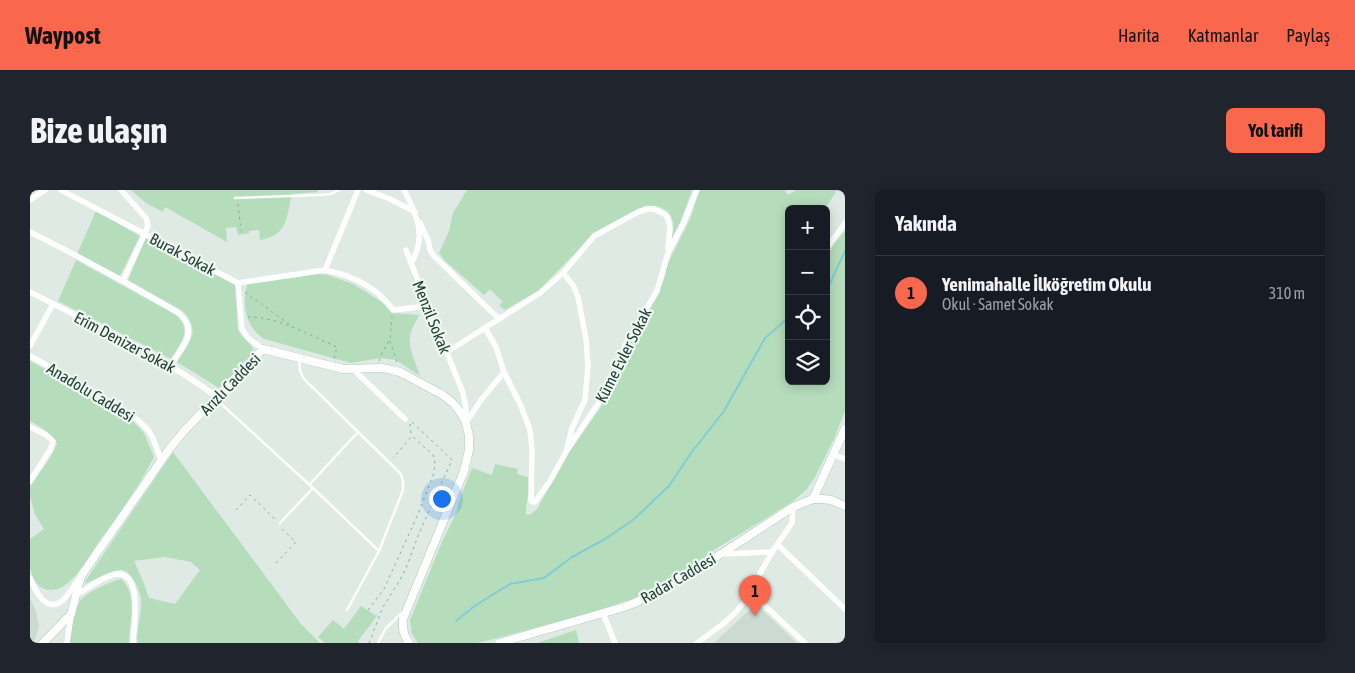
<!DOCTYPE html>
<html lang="tr">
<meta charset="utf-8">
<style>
:root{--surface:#171b24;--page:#20242c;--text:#f1f3f6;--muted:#9ea1a6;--line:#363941;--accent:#f9684d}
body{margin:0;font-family:"Asap Condensed",sans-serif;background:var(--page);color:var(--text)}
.controls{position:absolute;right:15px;top:15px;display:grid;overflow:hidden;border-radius:8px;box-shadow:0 2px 12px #0003}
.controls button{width:45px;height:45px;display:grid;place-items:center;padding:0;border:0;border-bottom:1px solid var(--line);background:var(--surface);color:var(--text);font:25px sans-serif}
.you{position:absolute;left:411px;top:308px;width:18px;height:18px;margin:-12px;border:4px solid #fff;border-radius:50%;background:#1a73e8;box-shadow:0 0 0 8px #1a73e833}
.badge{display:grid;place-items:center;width:32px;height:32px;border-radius:50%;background:var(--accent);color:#111;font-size:16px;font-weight:700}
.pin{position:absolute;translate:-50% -41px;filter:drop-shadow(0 1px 2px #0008)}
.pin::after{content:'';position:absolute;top:26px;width:18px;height:15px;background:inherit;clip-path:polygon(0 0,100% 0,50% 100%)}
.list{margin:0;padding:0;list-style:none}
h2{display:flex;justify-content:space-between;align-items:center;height:65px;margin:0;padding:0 20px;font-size:21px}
h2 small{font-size:16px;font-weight:400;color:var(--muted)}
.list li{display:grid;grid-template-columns:32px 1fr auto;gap:15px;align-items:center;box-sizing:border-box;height:75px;padding:0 20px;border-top:1px solid var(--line)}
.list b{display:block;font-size:19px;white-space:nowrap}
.list p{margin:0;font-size:16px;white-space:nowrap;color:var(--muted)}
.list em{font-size:16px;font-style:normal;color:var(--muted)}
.icon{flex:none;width:28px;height:28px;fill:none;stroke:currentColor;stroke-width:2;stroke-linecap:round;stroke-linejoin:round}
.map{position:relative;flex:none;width:815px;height:453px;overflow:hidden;border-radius:8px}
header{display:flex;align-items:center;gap:30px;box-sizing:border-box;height:70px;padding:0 25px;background:var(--accent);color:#111}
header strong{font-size:24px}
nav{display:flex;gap:28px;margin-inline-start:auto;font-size:18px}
.intro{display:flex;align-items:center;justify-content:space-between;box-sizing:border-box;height:120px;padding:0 30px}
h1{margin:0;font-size:35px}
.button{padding:12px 22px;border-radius:8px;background:var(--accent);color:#111;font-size:18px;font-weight:700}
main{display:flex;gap:30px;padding:0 30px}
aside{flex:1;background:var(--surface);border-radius:8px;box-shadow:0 2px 12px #0003}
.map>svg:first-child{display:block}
.built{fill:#ccdad2}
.green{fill:#b5ddbc;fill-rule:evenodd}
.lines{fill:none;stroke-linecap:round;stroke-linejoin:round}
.stream{stroke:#82cdd3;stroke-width:2}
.secondary-casing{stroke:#b0cabf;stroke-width:9}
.path{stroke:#7cb09b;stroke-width:1;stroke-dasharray:2.5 4;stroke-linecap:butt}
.lane{stroke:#fff;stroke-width:2.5}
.street{stroke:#fff;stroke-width:5.5}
.secondary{stroke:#fff;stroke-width:8}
.labels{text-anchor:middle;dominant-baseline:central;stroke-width:4.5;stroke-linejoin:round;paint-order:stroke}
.street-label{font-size:16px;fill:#1e3a30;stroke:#eef7f2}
</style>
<header>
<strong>Waypost</strong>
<nav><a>Harita</a><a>Katmanlar</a><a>Paylaş</a></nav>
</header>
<div class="intro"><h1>Bize ulaşın</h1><a class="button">Yol tarifi</a></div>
<main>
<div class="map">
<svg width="815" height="453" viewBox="0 0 815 453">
<rect width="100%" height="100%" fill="#deeae3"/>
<g class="built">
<path d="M0,408L6,422L9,437L4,453H0Z"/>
<path d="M726,414L767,453H684L700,438Z"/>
</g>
<g class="green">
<path d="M101,0H289L287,2L262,4C256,27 259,45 230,50L229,40L219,41V43L208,45L206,37L196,38L197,52L135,17L133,22L116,13Z"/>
<path d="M437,0H662L650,33L642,48C642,43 644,36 643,32C640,18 626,14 614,16L562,46L509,100L475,120L469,116L473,112L460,99L454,105L414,70L409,63L419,41L423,23Z"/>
<path d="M669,0H755L758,5L766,0H807L795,19H759V84L757,87L759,93V191H796V69L804,54L815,41V221L804,249L785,287L776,300L762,312L684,360L660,378L602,409L553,425L456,451L446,453H388L382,444L380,430L412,352L427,321L428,313L442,278L462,285L465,274L488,279L487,284L498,287L499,301L496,317V324L500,325L507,319L541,259L571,217L580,199L598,154L625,109L634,89L638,73L661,27Z"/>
<path d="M66,21L110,46L90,86L47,64Z"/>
<path d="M116,48L205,95L208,140C212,148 222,153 224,162L189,198L147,172C159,152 172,142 153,121L98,90Z"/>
<path d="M46,70L148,126C162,142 150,153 141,169L28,111Z"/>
<path d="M289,84L298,85L323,94L352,112L362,123L389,125C386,132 380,140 380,148C378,158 387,175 390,186L366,170L350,168L321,173L234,149C215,136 212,116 217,94Z"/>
<path d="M0,171L53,200L100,228L114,243L124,267C109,296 89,325 69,351C60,364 52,380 40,391C22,408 3,400 0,376C0,367 0,358 0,349L14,339L5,324L0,307V297L20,268L27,254C23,243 10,237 0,231Z"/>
<path d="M143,262L271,434L290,453H108L107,448C108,435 112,420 111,408C110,400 101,381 92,380C83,379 64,390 55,394L56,390ZM135,367L161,372L170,380L145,414L119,408L113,391L104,371Z"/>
<path d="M91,389C109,405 99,432 99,453H40C41,440 44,423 50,411C55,403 81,391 91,389Z"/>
<path d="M331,416L347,426L328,451L329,453H295L288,447L303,430L314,439Z"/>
<path d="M546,440L549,453H507Z"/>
</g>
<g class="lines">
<g class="stream">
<path d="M796,102L815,61"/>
<path d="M426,431L446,415L480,394L514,388L542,367L575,349L603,330L639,296L661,263L694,221L735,148L759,127"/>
</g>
<defs>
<g id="secondary">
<path d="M783,309L815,239"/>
<path d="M13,453L41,424L51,386L140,258L154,241L233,159L313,179L352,178L362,180L370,182L413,205L424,214L431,223L436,233L439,246V260L434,281L373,429C372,438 374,446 379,453"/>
<path d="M469,453L594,417L607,412L691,364L763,317L783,309H793L801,310L815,316"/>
</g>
</defs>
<use href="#secondary" class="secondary-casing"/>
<g class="path">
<path d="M208,14L211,41"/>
<path d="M215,102L263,137"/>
<path d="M218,127C249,127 279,145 307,157L304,169"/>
<path d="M360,151L367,173"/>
<path d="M349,171L352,163L360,149L362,126"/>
<path d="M380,234L381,245"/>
<path d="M206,320L220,305L246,330"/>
<path d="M246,373L266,352L251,338"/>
<path d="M338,420L354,399L388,324L404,283L405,272L403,265L382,246L363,268"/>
<path d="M339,453L353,417L370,390L376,378L390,341L422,270L382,232"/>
</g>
<g class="lane">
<path d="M205,8L290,5L301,4L309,0"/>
<path d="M269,169L270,181L274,189L371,284L373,291V300L349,361L317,420"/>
<path d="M186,209L283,298L349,361"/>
<path d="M280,294L328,242"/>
<path d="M250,333L283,298"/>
<path d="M348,453L356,438L374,421"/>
</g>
<g class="street">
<path d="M31,0L208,93L212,139L218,148L233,159"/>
<path d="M336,0L360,9L385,22"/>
<path d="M374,0C387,25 397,47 381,73L433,203L436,219V231"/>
<path d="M0,10L15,0"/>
<path d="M390,33L398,50L400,60L404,66L469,129"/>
<path d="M0,42L45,65L93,91L118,36L116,28L91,0"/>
<path d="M796,59L815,33"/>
<path d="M376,60L381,73"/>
<path d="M295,80L328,0"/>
<path d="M533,83L543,95L548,107L556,149L558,176L555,210L542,238L537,258"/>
<path d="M93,91L147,122C170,141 153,155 141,175"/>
<path d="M208,93L295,80C321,85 347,97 363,120L398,116"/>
<path d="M0,102C63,135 129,164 187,207"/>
<path d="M455,138L466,157L474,182L491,216L500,240L502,261L501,310L502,312H505L520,291L536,262L573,206L581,192L595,155L627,101L638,63L653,34L667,0"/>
<path d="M0,156L23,114"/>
<path d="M417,162L510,103L533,83L564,46L608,22L618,19H624L636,25L638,29L640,38L638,58"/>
<path d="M0,166L42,189L108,230L118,240L123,248L131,270"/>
<path d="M323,179L375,229"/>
<path d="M436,233L451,210L474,182"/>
<path d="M0,237L16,245L23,251L20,260L0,291"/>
<path d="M804,265L815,269"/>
<path d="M748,355L815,419"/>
<path d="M692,364L742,362"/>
<path d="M0,388C5,400 17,426 34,409C39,404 44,396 48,390"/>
<path d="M721,403L775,453"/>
<path d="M46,405C57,399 75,385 87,384C114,383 103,439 103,453"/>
<path d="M573,423L585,453"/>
<path d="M37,453L41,424"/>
<path d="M667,453L693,434L705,423L715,411L742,362L762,333L763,317"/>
</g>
<use href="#secondary" class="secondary"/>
</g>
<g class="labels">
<g class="street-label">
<text transform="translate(153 64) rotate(28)">Burak Sokak</text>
<text transform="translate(402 127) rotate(68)">Menzil Sokak</text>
<text transform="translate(95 152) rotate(28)">Erim Denizer Sokak</text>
<text transform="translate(593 165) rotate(-63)">Küme Evler Sokak</text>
<text transform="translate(200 194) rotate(-46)">Arızlı Caddesi</text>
<text transform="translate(61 202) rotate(31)">Anadolu Caddesi</text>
<text transform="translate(648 388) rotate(-30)">Radar Caddesi</text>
</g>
</g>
</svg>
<div class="controls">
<button>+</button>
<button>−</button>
<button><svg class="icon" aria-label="locate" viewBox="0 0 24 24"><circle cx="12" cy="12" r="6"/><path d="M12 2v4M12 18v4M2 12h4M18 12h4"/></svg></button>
<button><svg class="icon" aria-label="layers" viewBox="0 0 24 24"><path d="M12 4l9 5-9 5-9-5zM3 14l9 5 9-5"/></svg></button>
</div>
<div class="you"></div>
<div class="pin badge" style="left:725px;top:426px">1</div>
</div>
<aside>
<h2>Yakında<small></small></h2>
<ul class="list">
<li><span class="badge">1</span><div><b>Yenimahalle İlköğretim Okulu</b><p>Okul · Samet Sokak</p></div><em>310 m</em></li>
</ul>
</aside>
</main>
